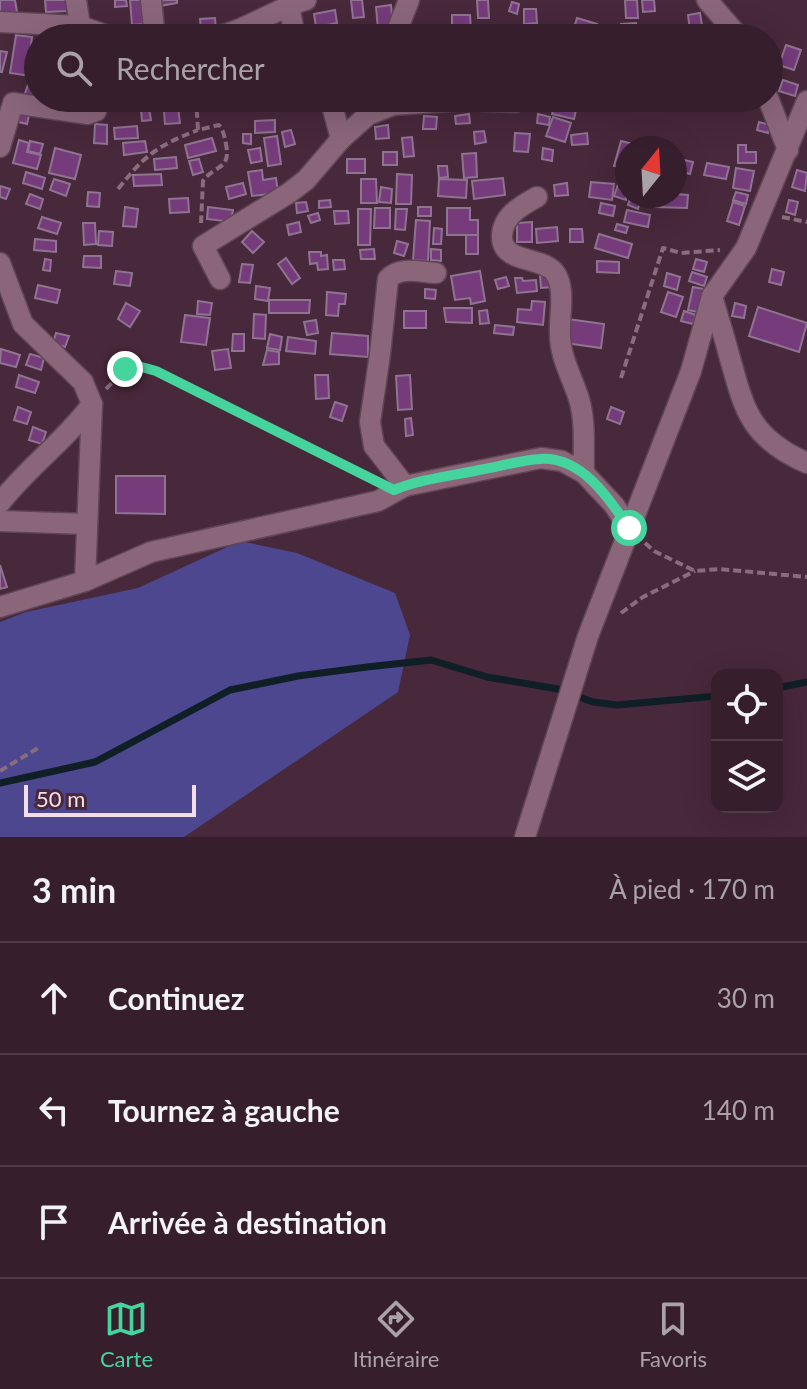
<!DOCTYPE html>
<html lang="fr">
<meta charset="utf-8">
<style>
:root{--surface:#361e2c;--page:#3d2734;--text:#f1f3f6;--muted:#aaa2a9;--line:#503c48;--accent:#46d49e}
body{margin:0;font-family:Lato,sans-serif;background:var(--page);color:var(--text)}
.controls{position:absolute;right:24px;bottom:24px;display:grid;overflow:hidden;border-radius:16px;box-shadow:0 8px 32px #0002}
.controls button{width:72px;height:72px;display:grid;place-items:center;padding:0;border:0;border-bottom:2px solid var(--line);background:var(--surface);color:var(--text);font:40px sans-serif}
.compass{position:absolute;left:615px;top:136px;width:72px;height:72px;border-radius:50%;background:var(--surface);box-shadow:0 8px 32px #0002;rotate:18deg}
.scale{position:absolute;left:24px;bottom:20px;width:172px;box-sizing:border-box;padding-left:8px;border:4px solid #f2dde8;border-top:0;font-size:22px;line-height:28px;white-space:nowrap;color:#f2dde8;-webkit-text-stroke:6px #48283b;paint-order:stroke}
.stop{position:absolute;width:24px;height:24px;margin:-18px;border:6px solid #46d49e;border-radius:50%;background:#fff}
.stop.end{background:#46d49e;border-color:#fff;box-shadow:0 2px 8px #0008}
.list{margin:0;padding:0;list-style:none}
h2{display:flex;justify-content:space-between;align-items:center;height:104px;margin:0;padding:0 32px;font-size:34px}
h2 small{font-size:26px;font-weight:400;color:var(--muted)}
.list li{display:grid;grid-template-columns:52px 1fr auto;gap:24px;align-items:center;box-sizing:border-box;height:112px;padding:0 32px;border-top:2px solid var(--line)}
.list b{display:block;font-size:30px;white-space:nowrap}
.list em{font-size:26px;font-style:normal;color:var(--muted)}
.icon{flex:none;width:44px;height:44px;fill:none;stroke:currentColor;stroke-width:2;stroke-linecap:round;stroke-linejoin:round}
.map{position:relative;flex:none;width:807px;height:837px;overflow:hidden}
.search{position:absolute;background:var(--surface);box-shadow:0 8px 32px #0002;left:24px;right:24px;top:24px;height:88px;display:flex;align-items:center;gap:20px;box-sizing:border-box;padding:0 28px;border-radius:44px;color:var(--muted);font-size:30px}
.sheet{height:440px;background:var(--surface)}
nav{display:flex;justify-content:space-around;align-items:center;box-sizing:border-box;height:112px;border-top:2px solid var(--line);background:var(--surface);font-size:22px;color:var(--muted)}
nav a{display:grid;justify-items:center;gap:4px}
nav .on{color:var(--accent)}
.map>svg:first-child{display:block}
.green{fill:#4c478f}
.lines{fill:none;stroke-linecap:round;stroke-linejoin:round}
.stream{stroke:#0f1f25;stroke-width:7}
.building{fill:#753b7b;stroke:#8f7492;stroke-width:2}
.minor-casing{stroke:#604555;stroke-width:23}
.path{stroke:#896d7d;stroke-width:4;stroke-dasharray:8 4;stroke-linecap:butt}
.minor{stroke:#8b667b;stroke-width:20}
.route{stroke:#46d49e;stroke-width:10}
</style>
<div class="map">
<svg width="807" height="837" viewBox="0 0 807 837">
<rect width="100%" height="100%" fill="#48283b"/>
<path class="green" d="M240,541L297,553L395,593L410,635L398,692L184,837H0V622L26,612L138,588Z"/>
<g class="lines">
<g class="stream">
<path d="M777,688L807,682"/>
<path d="M0,783L95,762L230,690L298,676L367,667L431,660L487,677L558,689L593,702L617,705L717,696"/>
</g>
</g>
<g class="building">
<path d="M0,0H15L17,12L0,14Z"/>
<path d="M45,0H67V11L46,12Z"/>
<path d="M115,0H126L127,6L115,7Z"/>
<path d="M130,0H141L143,24L132,25Z"/>
<path d="M160,0H177V3L160,6Z"/>
<path d="M351,0H362L364,17L353,18Z"/>
<path d="M477,0H488L489,18H478Z"/>
<path d="M625,0H637L638,18H626Z"/>
<path d="M642,0H654L655,11L643,12Z"/>
<path d="M512,2L519,4L517,14L509,11Z"/>
<path d="M391,5L393,28L378,29L376,7Z"/>
<path d="M524,9H536L537,23L524,24Z"/>
<path d="M335,10L337,23L316,27L314,14Z"/>
<path d="M700,13L704,38H691L688,15Z"/>
<path d="M452,15H470L471,31H452Z"/>
<path d="M215,18L216,30H201L200,19Z"/>
<path d="M577,18L597,24L593,38H571Z"/>
<path d="M636,23L637,38H621V24Z"/>
<path d="M405,27L414,29L413,38H403Z"/>
<rect x="526" y="29" width="12" height="9"/>
<path d="M489,30L491,38H481L480,31Z"/>
<path d="M16,35L32,37L29,61L38,63V77L10,73Z"/>
<path d="M786,45L801,50L794,70L779,65Z"/>
<path d="M0,51L7,52L2,72H0Z"/>
<path d="M30,79L38,81L36,103L23,99Z"/>
<path d="M783,80L798,85L795,96L779,91Z"/>
<path d="M177,98L180,123L165,124L163,99Z"/>
<path d="M591,98H614L615,104L591,105Z"/>
<path d="M556,101L577,106L574,119L552,114Z"/>
<path d="M17,108L30,111L27,124L14,121Z"/>
<path d="M149,108L151,120L142,121L141,109Z"/>
<path d="M469,114L470,123L456,124L455,116Z"/>
<path d="M538,114L550,117L549,125L537,123Z"/>
<path d="M424,116L437,117L436,129H423Z"/>
<path d="M553,117L571,123L565,142L546,136Z"/>
<path d="M275,120V132L255,133V121Z"/>
<path d="M759,122L770,125L768,133L757,130Z"/>
<path d="M95,124L107,125V144L94,143Z"/>
<path d="M388,125L389,138L376,139L375,127Z"/>
<path d="M137,126L138,138L115,139L114,128Z"/>
<path d="M291,130L295,144L285,147L282,132Z"/>
<path d="M484,131L486,142L475,144L474,132Z"/>
<path d="M515,133L530,134L528,152L514,151Z"/>
<path d="M587,133L588,144L572,145L571,135Z"/>
<path d="M243,134H251V144L243,143Z"/>
<path d="M277,136L281,164L268,166L264,138Z"/>
<path d="M412,137L414,156L404,157L402,138Z"/>
<path d="M212,138L216,151L188,158L185,145Z"/>
<path d="M19,140L29,143L27,152L41,155L37,169L13,163Z"/>
<path d="M30,141L43,144L40,154L28,151Z"/>
<path d="M145,141L147,152L124,155L123,143Z"/>
<path d="M621,141L649,148H627V169L614,166Z"/>
<path d="M738,145H746V152H756V163H738Z"/>
<path d="M55,148L81,155L75,179L49,173Z"/>
<path d="M260,148L262,161L251,163L248,150Z"/>
<path d="M543,148L553,150L552,161L542,159Z"/>
<rect x="383" y="152" width="14" height="13"/>
<path d="M476,153L477,177L464,178L462,154Z"/>
<path d="M176,157L177,168L155,170L154,159Z"/>
<path d="M675,158L693,162L690,174L675,170Z"/>
<path d="M199,159L203,172L193,175L189,161Z"/>
<rect x="347" y="159" width="18" height="14"/>
<path d="M707,163L729,167L726,179L704,175Z"/>
<path d="M438,166H447L448,177L439,178Z"/>
<path d="M736,168L754,171L750,191L733,188Z"/>
<path d="M262,170L263,180L276,178L278,193L252,196L248,172Z"/>
<path d="M797,170L807,173L805,191L792,187Z"/>
<path d="M26,172L45,178L42,189L23,183Z"/>
<path d="M622,173L627,175L626,200L614,196Z"/>
<path d="M161,174L162,185L134,186L133,175Z"/>
<path d="M397,174L412,175L411,204H396Z"/>
<path d="M503,178L505,195L474,199L472,181Z"/>
<path d="M54,179L70,184L66,196L50,190Z"/>
<path d="M361,179H376L377,203H361Z"/>
<path d="M439,179L467,180L466,198L438,196Z"/>
<path d="M591,182L614,184L612,200L589,197Z"/>
<path d="M243,183L246,194L229,199L226,187Z"/>
<path d="M567,183L568,195L555,196L554,185Z"/>
<path d="M0,186L10,189L6,199L0,197Z"/>
<path d="M381,187L392,189L391,203L379,202Z"/>
<path d="M88,192L100,193L99,207L87,206Z"/>
<path d="M736,192L748,195L746,204L733,200Z"/>
<path d="M30,194L43,199L40,209L26,204Z"/>
<path d="M675,194L688,195L687,208L654,207V196Z"/>
<path d="M631,196L641,199L638,209L628,205Z"/>
<path d="M188,198L189,212L170,213L169,199Z"/>
<path d="M330,200L331,207L319,208V201Z"/>
<path d="M789,200L798,202L795,215L786,212Z"/>
<path d="M306,202L308,211L297,213L296,203Z"/>
<path d="M733,202L745,206L739,225L727,221Z"/>
<path d="M601,203L615,206L613,216L599,213Z"/>
<path d="M125,207L138,209L136,227L123,226Z"/>
<path d="M208,207L233,210L231,222L207,219Z"/>
<rect x="418" y="207" width="13" height="9"/>
<path d="M375,208H390V228H374Z"/>
<path d="M447,208H470V220H478V235H447Z"/>
<path d="M358,209H371L370,245H358Z"/>
<path d="M396,209H407L405,230L395,229Z"/>
<path d="M627,210L650,215L648,227L624,222Z"/>
<path d="M334,211H348L349,223L335,224Z"/>
<path d="M318,213L320,220L311,223L308,216Z"/>
<path d="M42,217L61,223L57,234L38,228Z"/>
<path d="M416,220L430,221L428,261L413,260Z"/>
<path d="M299,222L301,232L289,235L287,225Z"/>
<path d="M532,222V242H517V223Z"/>
<path d="M83,223H95L96,244L84,245Z"/>
<path d="M617,224L628,227L626,233L615,230Z"/>
<path d="M557,227L558,241L537,243L536,229Z"/>
<path d="M434,228L442,229L441,244H433Z"/>
<path d="M570,229H582L583,242H570Z"/>
<path d="M99,231L113,232L112,246L98,245Z"/>
<path d="M252,231L264,242L253,253L242,242Z"/>
<path d="M599,234L632,244L628,258L595,248Z"/>
<rect x="466" y="235" width="12" height="19"/>
<path d="M35,239L56,241V252L34,250Z"/>
<path d="M397,241L408,244L404,256L394,253Z"/>
<path d="M374,249L375,259H361L360,250Z"/>
<path d="M431,249L441,250V261L431,260Z"/>
<path d="M309,252H321V256L327,255L328,269L318,270L317,263L310,264Z"/>
<path d="M84,256H101V268L83,267Z"/>
<path d="M286,258L300,278L292,284L278,264Z"/>
<path d="M45,259L51,260L50,271L43,270Z"/>
<path d="M696,259L707,262L704,272L693,269Z"/>
<path d="M333,260H344L345,269L334,270Z"/>
<path d="M597,261L619,262V273L597,272Z"/>
<path d="M242,264L253,265L250,283L239,282Z"/>
<path d="M772,269L784,272L781,285L769,282Z"/>
<path d="M116,271L132,273L130,286L114,284Z"/>
<path d="M480,271L485,301L471,304L470,298L455,300L451,276Z"/>
<path d="M692,272L707,277L704,286L689,281Z"/>
<path d="M667,273L680,277L677,290L664,286Z"/>
<path d="M552,275L553,287L541,288L540,276Z"/>
<path d="M506,277L509,286L498,289L495,280Z"/>
<path d="M515,278H522L523,281L536,280L537,291L517,293Z"/>
<path d="M38,285L60,290L57,303L35,298Z"/>
<path d="M256,286L270,288L268,301L255,299Z"/>
<path d="M693,287L704,289L698,312L688,310Z"/>
<path d="M425,289L436,290L435,299L425,298Z"/>
<path d="M327,292L346,294L345,304H339L338,316L326,315Z"/>
<path d="M668,292L683,297L676,317L661,312Z"/>
<path d="M269,300H310L309,313H269Z"/>
<path d="M198,301L212,303L210,315L197,314Z"/>
<path d="M532,301L545,302L543,325L517,322L518,309L531,310Z"/>
<path d="M126,303L140,311L130,327L118,319Z"/>
<path d="M735,303L746,306L744,318L732,316Z"/>
<path d="M758,307L807,323L799,352L749,336Z"/>
<path d="M444,308H472V323L446,322Z"/>
<path d="M487,310L489,323L480,324L479,311Z"/>
<rect x="404" y="311" width="22" height="17"/>
<path d="M684,311L696,315L693,324L681,321Z"/>
<path d="M254,314L266,315L265,339L253,338Z"/>
<path d="M185,315L210,318L206,345L181,342Z"/>
<path d="M568,319L604,324L601,348L565,343Z"/>
<path d="M316,320L318,333L307,335L304,322Z"/>
<path d="M495,325L514,327L513,335L494,333Z"/>
<path d="M56,333L69,336L65,347L53,343Z"/>
<path d="M332,333L368,336V357L330,354Z"/>
<path d="M233,334H244V351H232Z"/>
<path d="M270,334L282,337L280,350L267,348Z"/>
<path d="M288,337L316,341L315,354L286,351Z"/>
<path d="M1,349L20,355L16,367L0,363Z"/>
<path d="M228,349L231,368L215,370L212,351Z"/>
<path d="M267,350L279,352V364L263,365Z"/>
<path d="M30,354L44,358L41,370L26,365Z"/>
<path d="M19,375L39,382L35,393L16,387Z"/>
<path d="M315,375H328L329,398L316,399Z"/>
<path d="M410,375L412,409L398,410L396,376Z"/>
<path d="M335,402L347,406L342,421L330,417Z"/>
<path d="M18,407L31,412L27,424L14,420Z"/>
<path d="M611,407L624,412L620,424L607,419Z"/>
<path d="M411,418L413,435L406,436L405,419Z"/>
<path d="M33,427L46,432L42,444L29,440Z"/>
<path d="M116,476H165V514L116,513Z"/>
<path d="M0,565L7,587L0,589Z"/>
</g>
<g class="lines">
<defs>
<g id="minor">
<path d="M76,0L80,26"/>
<path d="M151,0L155,38"/>
<path d="M288,0L294,32L298,38"/>
<path d="M707,0L740,38"/>
<path d="M0,22L80,26L114,38"/>
<path d="M207,38C242,34 272,10 306,0"/>
<path d="M394,38L409,0"/>
<path d="M330,98L341,139"/>
<path d="M768,98L788,150"/>
<path d="M393,105L462,100L515,102L528,98"/>
<path d="M0,147L13,103L88,114L96,111L99,98"/>
<path d="M537,197C521,206 502,216 502,237C502,264 543,256 555,273C566,288 559,316 560,334C560,357 572,377 579,399C586,422 583,449 584,473"/>
<path d="M0,263L23,324L83,382L92,404L85,581"/>
<path d="M220,279L203,246L289,193L306,180L341,139L368,115L393,105L392,98"/>
<path d="M712,296C717,314 723,332 728,351C744,408 748,437 807,463"/>
<path d="M405,486L374,446L370,422L380,354L388,279C400,266 420,272 436,273"/>
<path d="M0,503C28,467 66,440 92,404"/>
<path d="M0,521L86,524"/>
<path d="M0,607L85,581L151,552L378,501L405,486L541,458L562,461L584,473L614,505L629,528"/>
<path d="M525,837L588,636L691,371L712,296L746,248L807,101"/>
</g>
</defs>
<use href="#minor" class="minor-casing"/>
<g class="path">
<path d="M196,98L198,130L219,125C224,131 224,136 226,144C231,171 215,164 203,181L201,223"/>
<path d="M118,189C146,154 157,146 198,130"/>
<path d="M782,217L807,222"/>
<path d="M621,378L663,248L681,253L720,250"/>
<path d="M106,389C125,369 128,363 156,371L371,478"/>
<path d="M645,543L654,551L695,571L719,569L807,577"/>
<path d="M621,613L643,597L695,571"/>
<path d="M0,771L38,748"/>
</g>
<use href="#minor" class="minor"/>
</g>
<g class="lines">
<path class="route" d="M125,369L138,366L156,371L394,490C421,479 451,476 479,470C499,467 520,460 540,459C581,456 609,498 629,528"/>
</g>
</svg>
<div class="controls">
<button><svg class="icon" aria-label="locate" viewBox="0 0 24 24"><circle cx="12" cy="12" r="6"/><path d="M12 2v4M12 18v4M2 12h4M18 12h4"/></svg></button>
<button><svg class="icon" aria-label="layers" viewBox="0 0 24 24"><path d="M12 4l9 5-9 5-9-5zM3 14l9 5 9-5"/></svg></button>
</div>
<svg class="compass" viewBox="-18 -18 36 36"><path d="M0-13l5 13h-10z" fill="#e53935"/><path d="M0 13l5-13h-10z" fill="#aaa2a9"/></svg>
<div class="scale">50 m</div>
<div class="stop" style="left:629px;top:528px"></div>
<div class="stop end" style="left:125px;top:369px"></div>
<div class="search"><svg class="icon" aria-label="search" viewBox="0 0 24 24"><circle cx="10" cy="10" r="6"/><path d="M15 15l6 6"/></svg>Rechercher</div>
</div>
<section class="sheet">
<h2>3 min<small>À pied · 170 m</small></h2>
<ul class="list">
<li><svg class="icon" aria-label="ahead" viewBox="0 0 24 24"><path d="M12 20V5M6 11l6-6 6 6"/></svg><div><b>Continuez</b></div><em>30 m</em></li>
<li><svg class="icon" aria-label="left" viewBox="0 0 24 24"><path d="M17 20v-9H6M10 6l-5 5 5 5"/></svg><div><b>Tournez à gauche</b></div><em>140 m</em></li>
<li><svg class="icon" aria-label="arrive" viewBox="0 0 24 24"><path d="M6 21V4h12l-3 4 3 4H6"/></svg><div><b>Arrivée à destination</b></div></li>
</ul>
</section>
<nav>
<a class="on"><svg class="icon" aria-label="map" viewBox="0 0 24 24"><path d="M3 6l6-2 6 2 6-2v14l-6 2-6-2-6 2zM9 4v14M15 6v14"/></svg>Carte</a>
<a><svg class="icon" aria-label="directions" viewBox="0 0 24 24"><path d="M12 3l9 9-9 9-9-9zM9 14v-3h6M13 9l2 2-2 2"/></svg>Itinéraire</a>
<a><svg class="icon" aria-label="saved" viewBox="0 0 24 24"><path d="M7 4h10v16l-5-4-5 4z"/></svg>Favoris</a>
</nav>
